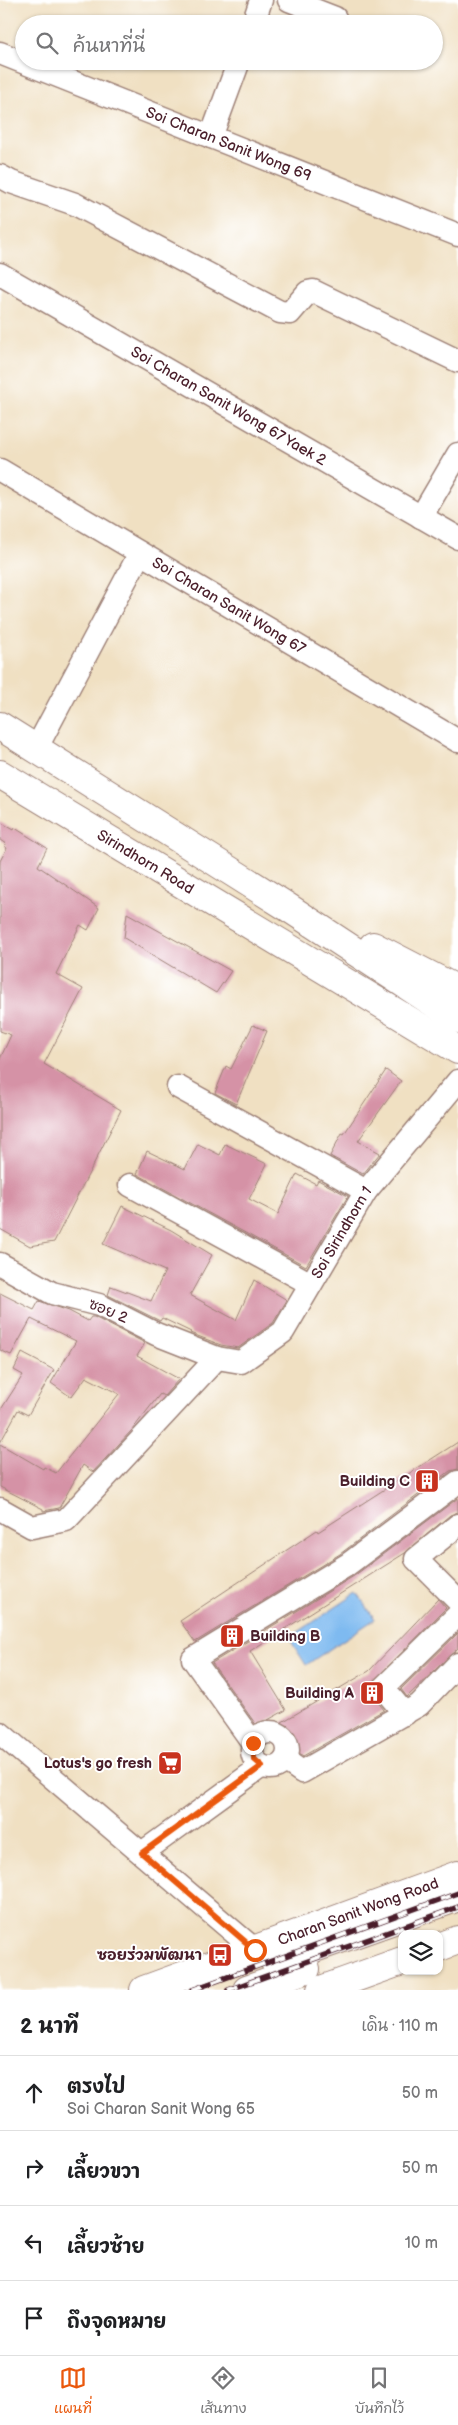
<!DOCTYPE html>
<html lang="th">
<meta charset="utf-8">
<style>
:root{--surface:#fff;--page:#f6f6f6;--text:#202124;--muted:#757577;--line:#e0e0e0;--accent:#ea580c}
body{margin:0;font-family:"Balsamiq Sans","Playpen Sans Thai",sans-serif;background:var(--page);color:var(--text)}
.controls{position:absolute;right:15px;bottom:15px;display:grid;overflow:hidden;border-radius:10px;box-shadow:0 1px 4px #0004}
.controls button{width:45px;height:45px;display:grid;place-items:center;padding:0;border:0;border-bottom:1px solid var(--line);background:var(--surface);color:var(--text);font:25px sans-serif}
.stop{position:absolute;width:15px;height:15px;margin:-11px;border:4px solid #ea580c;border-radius:50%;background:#fff}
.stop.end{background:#ea580c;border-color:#fff;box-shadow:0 1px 5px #0008}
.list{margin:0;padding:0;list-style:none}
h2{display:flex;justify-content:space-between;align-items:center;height:65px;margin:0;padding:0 20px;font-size:21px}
h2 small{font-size:16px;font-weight:400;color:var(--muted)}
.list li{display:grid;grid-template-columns:32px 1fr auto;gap:15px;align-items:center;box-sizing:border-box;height:75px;padding:0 20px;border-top:1px solid var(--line)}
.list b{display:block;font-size:19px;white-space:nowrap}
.list p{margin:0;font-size:16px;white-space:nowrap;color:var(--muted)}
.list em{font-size:16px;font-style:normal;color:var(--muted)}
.icon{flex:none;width:28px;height:28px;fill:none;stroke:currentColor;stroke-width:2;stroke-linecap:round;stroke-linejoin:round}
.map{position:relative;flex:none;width:458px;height:1990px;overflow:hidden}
.search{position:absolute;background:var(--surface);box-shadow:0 1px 4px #0004;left:15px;right:15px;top:15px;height:55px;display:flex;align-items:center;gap:12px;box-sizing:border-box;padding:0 18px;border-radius:28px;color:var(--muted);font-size:19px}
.sheet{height:365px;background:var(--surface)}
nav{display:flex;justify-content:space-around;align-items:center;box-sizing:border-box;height:70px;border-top:1px solid var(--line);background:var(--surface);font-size:14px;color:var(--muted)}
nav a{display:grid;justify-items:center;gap:2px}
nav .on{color:var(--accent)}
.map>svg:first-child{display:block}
.water{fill:#7ebaf0;stroke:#646c8e}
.building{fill:#d592a6}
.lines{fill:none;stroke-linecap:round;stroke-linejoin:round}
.minor-casing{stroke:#9d8076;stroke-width:25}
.major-casing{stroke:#9d8076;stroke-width:30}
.minor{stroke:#fff;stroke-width:22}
.major{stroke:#fff;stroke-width:28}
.rail-casing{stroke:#4a1f2b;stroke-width:5.5}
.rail{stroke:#fff;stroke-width:4;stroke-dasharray:11;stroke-linecap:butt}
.route{stroke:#ea580c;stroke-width:6}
.labels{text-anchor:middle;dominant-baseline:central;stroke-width:4;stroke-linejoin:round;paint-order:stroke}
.street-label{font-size:15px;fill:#4a1f2b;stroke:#fff}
.poi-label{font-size:15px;font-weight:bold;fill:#4a1f2b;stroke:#fff;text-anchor:end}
</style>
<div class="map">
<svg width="458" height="1990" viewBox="0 0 458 1990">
<rect width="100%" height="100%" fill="#fff"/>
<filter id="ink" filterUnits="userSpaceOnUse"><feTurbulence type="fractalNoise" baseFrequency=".02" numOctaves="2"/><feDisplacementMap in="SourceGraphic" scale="10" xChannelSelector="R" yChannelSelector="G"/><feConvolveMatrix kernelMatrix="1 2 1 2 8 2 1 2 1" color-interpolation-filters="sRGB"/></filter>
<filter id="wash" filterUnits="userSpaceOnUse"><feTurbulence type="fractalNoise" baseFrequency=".0096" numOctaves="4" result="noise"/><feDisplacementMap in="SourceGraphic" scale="20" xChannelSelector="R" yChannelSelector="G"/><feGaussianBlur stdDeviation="1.12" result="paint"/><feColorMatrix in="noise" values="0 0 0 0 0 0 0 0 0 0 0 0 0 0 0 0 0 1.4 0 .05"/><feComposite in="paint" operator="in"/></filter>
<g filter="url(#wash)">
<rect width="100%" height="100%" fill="#f0e0c2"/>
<path class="water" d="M357,1593L375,1619L306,1665L289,1638Z"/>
<g id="blocks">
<g class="building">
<path d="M0,822L14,830L15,828L47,848L38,866L99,908L88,930L80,925L56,974L83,989L44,1064L121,1110L54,1242L30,1246L0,1229V1059L11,1035L0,1031V861L7,848L5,847L6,844L0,840Z"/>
<path d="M127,913L231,971L216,993L124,938Z"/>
<path d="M253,1025L267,1031L236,1104L215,1093L226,1066L231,1069Z"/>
<path d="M386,1070L401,1081L358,1141L380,1153L363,1174L330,1156L342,1133L344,1134Z"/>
<path d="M198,1144L220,1155L225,1144L267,1164L249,1199L278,1214L297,1174L316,1184L318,1180L348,1196L306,1266L137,1174L147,1151L185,1169Z"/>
<path d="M122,1206L171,1230L212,1255L190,1295L236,1320L254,1280L287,1300L273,1323L238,1348L221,1345L190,1333L191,1332L162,1318L160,1321L108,1295L111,1286L151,1301L165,1271L103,1244Z"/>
<path d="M0,1293L34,1310L39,1301L69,1311L88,1321L91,1317H94L145,1343L137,1356L179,1379L164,1396L160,1394L132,1430L93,1472L83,1465L59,1508L43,1511V1509L0,1487V1444L43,1469L44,1467L56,1473L119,1394L86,1377L71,1397L51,1383L76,1341L31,1319L11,1355L0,1350Z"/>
<path d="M22,1353L54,1370L28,1415L18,1410L0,1443V1411L23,1375L14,1370Z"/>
<path d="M458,1442V1469L450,1471L340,1554L195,1642L180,1621L317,1530L318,1532Z"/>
<path d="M458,1498V1512L450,1515L405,1553L250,1651L286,1710L257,1726L212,1663L354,1576Z"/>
<path d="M438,1599L446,1608L371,1684L373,1696L384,1710L303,1756L300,1754L282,1722L369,1671Z"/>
<path d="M458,1633V1648L407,1697L401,1689Z"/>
</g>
</g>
</g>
<g filter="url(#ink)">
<use href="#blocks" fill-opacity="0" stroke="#9d8076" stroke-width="1"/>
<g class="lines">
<defs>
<g id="minor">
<path d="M289,0L335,18"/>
<path d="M253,24L261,0"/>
<path id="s1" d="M0,53L458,235"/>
<path d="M211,137L239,61"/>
<path d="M0,176L11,182L75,204L280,312L290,313L308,292L313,291L458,361"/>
<path id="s2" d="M0,274L458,538"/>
<path id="s3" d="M0,470L458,741"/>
<path d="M421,517L458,454"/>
<path d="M36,749L140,553"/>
<path d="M178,1087L366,1191"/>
<path d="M130,1185L311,1284"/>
<path id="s4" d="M0,1264L52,1293L99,1305L156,1334L217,1358L241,1362L283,1332L366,1191L458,1081"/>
<path d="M0,1509L32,1527L66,1520L217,1358"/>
<path d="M458,1525L416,1559L458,1601"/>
<path d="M405,1714L383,1688L458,1615"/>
<circle cx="270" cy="1750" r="18"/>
<path d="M0,1733L255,1950"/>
<path d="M253,1743L193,1659L347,1565L458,1482"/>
<path d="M285,1760L302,1772L419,1705L458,1664"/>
<path d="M142,1853L262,1766"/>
</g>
<g id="major">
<path d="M0,726L286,906L458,1019"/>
<path id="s5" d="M0,774L458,1050"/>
<path d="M373,946L458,990"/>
<path d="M439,1947L458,1940"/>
<path d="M275,1962L458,1897"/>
<path id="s6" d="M144,1990L458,1875"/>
<path d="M247,1990L306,1969"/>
<path d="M321,1990L402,1961"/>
</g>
</defs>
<use href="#minor" class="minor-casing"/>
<use href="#major" class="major-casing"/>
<use href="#minor" class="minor"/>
<use href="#major" class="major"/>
<defs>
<g id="rail">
<path d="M192,1990L458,1893"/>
<path d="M228,1990L458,1907"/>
</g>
</defs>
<use href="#rail" class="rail-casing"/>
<use href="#rail" class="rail"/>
</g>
</g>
<g class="lines" filter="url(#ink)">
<path class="route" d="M253,1743L254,1759L262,1766L142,1853L255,1950"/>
</g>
<defs>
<symbol id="building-square" viewBox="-11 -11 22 22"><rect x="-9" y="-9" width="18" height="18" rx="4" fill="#c8321e" stroke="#fff"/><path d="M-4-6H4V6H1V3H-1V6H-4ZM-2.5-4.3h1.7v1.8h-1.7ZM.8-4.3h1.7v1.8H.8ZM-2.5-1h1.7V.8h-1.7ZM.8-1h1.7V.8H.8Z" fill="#fff"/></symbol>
<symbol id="supermarket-square" viewBox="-11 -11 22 22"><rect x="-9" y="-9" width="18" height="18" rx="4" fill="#c8321e" stroke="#fff"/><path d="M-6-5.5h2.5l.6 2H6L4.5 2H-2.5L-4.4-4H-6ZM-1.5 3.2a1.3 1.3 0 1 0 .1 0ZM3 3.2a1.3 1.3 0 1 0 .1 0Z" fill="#fff"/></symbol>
<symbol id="bus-square" viewBox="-11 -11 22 22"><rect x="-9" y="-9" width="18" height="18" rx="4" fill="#c8321e" stroke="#fff"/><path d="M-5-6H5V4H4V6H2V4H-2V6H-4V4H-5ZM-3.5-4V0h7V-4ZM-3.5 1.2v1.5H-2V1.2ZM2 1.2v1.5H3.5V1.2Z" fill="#fff"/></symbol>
</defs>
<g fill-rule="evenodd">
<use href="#building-square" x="413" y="1467" width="28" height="28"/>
<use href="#building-square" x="218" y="1622" width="28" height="28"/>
<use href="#building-square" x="358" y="1679" width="28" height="28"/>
<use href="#supermarket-square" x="156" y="1749" width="28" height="28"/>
<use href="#bus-square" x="206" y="1941" width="28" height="28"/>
</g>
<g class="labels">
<g class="street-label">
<text stroke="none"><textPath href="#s1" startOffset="246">Soi Charan Sanit Wong 69</textPath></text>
<text stroke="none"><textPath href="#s2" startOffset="264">Soi Charan Sanit Wong 67 Yaek 2</textPath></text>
<text stroke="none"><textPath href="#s3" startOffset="266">Soi Charan Sanit Wong 67</textPath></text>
<text stroke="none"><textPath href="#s5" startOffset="170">Sirindhorn Road</textPath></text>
<text stroke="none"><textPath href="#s4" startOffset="429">Soi Sirindhorn 1</textPath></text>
<text transform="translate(108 1311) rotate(23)">ซอย 2</text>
<text stroke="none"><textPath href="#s6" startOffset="228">Charan Sanit Wong Road</textPath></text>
</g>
<g class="poi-label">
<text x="410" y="1481">Building C</text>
<text x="250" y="1636" text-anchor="start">Building B</text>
<text x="354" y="1693">Building A</text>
<text x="152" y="1763">Lotus's go fresh</text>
<text x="202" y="1955">ซอยร่วมพัฒนา</text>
</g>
</g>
</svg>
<div class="controls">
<button><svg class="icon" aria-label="layers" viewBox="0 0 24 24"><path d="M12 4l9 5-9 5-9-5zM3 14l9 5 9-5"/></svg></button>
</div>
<div class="stop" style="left:255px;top:1950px"></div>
<div class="stop end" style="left:253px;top:1743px"></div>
<div class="search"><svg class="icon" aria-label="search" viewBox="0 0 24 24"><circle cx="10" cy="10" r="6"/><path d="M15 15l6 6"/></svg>ค้นหาที่นี่</div>
</div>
<section class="sheet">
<h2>2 นาที<small>เดิน · 110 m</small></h2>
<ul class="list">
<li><svg class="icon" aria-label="ahead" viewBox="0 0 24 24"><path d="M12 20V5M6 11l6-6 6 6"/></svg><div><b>ตรงไป</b><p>Soi Charan Sanit Wong 65</p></div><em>50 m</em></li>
<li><svg class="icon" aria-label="right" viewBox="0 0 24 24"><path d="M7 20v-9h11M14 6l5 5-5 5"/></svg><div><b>เลี้ยวขวา</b></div><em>50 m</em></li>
<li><svg class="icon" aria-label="left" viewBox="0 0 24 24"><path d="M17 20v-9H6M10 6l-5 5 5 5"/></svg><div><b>เลี้ยวซ้าย</b></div><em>10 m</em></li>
<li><svg class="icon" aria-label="arrive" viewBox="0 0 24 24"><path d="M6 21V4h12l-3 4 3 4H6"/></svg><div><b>ถึงจุดหมาย</b></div></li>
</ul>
</section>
<nav>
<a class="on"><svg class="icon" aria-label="map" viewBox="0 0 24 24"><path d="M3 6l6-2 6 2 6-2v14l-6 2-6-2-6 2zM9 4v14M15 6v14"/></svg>แผนที่</a>
<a><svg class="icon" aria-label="directions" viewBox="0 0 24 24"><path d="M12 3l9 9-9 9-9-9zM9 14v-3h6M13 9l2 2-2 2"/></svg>เส้นทาง</a>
<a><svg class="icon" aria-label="saved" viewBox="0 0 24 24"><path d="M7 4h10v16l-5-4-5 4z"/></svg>บันทึกไว้</a>
</nav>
